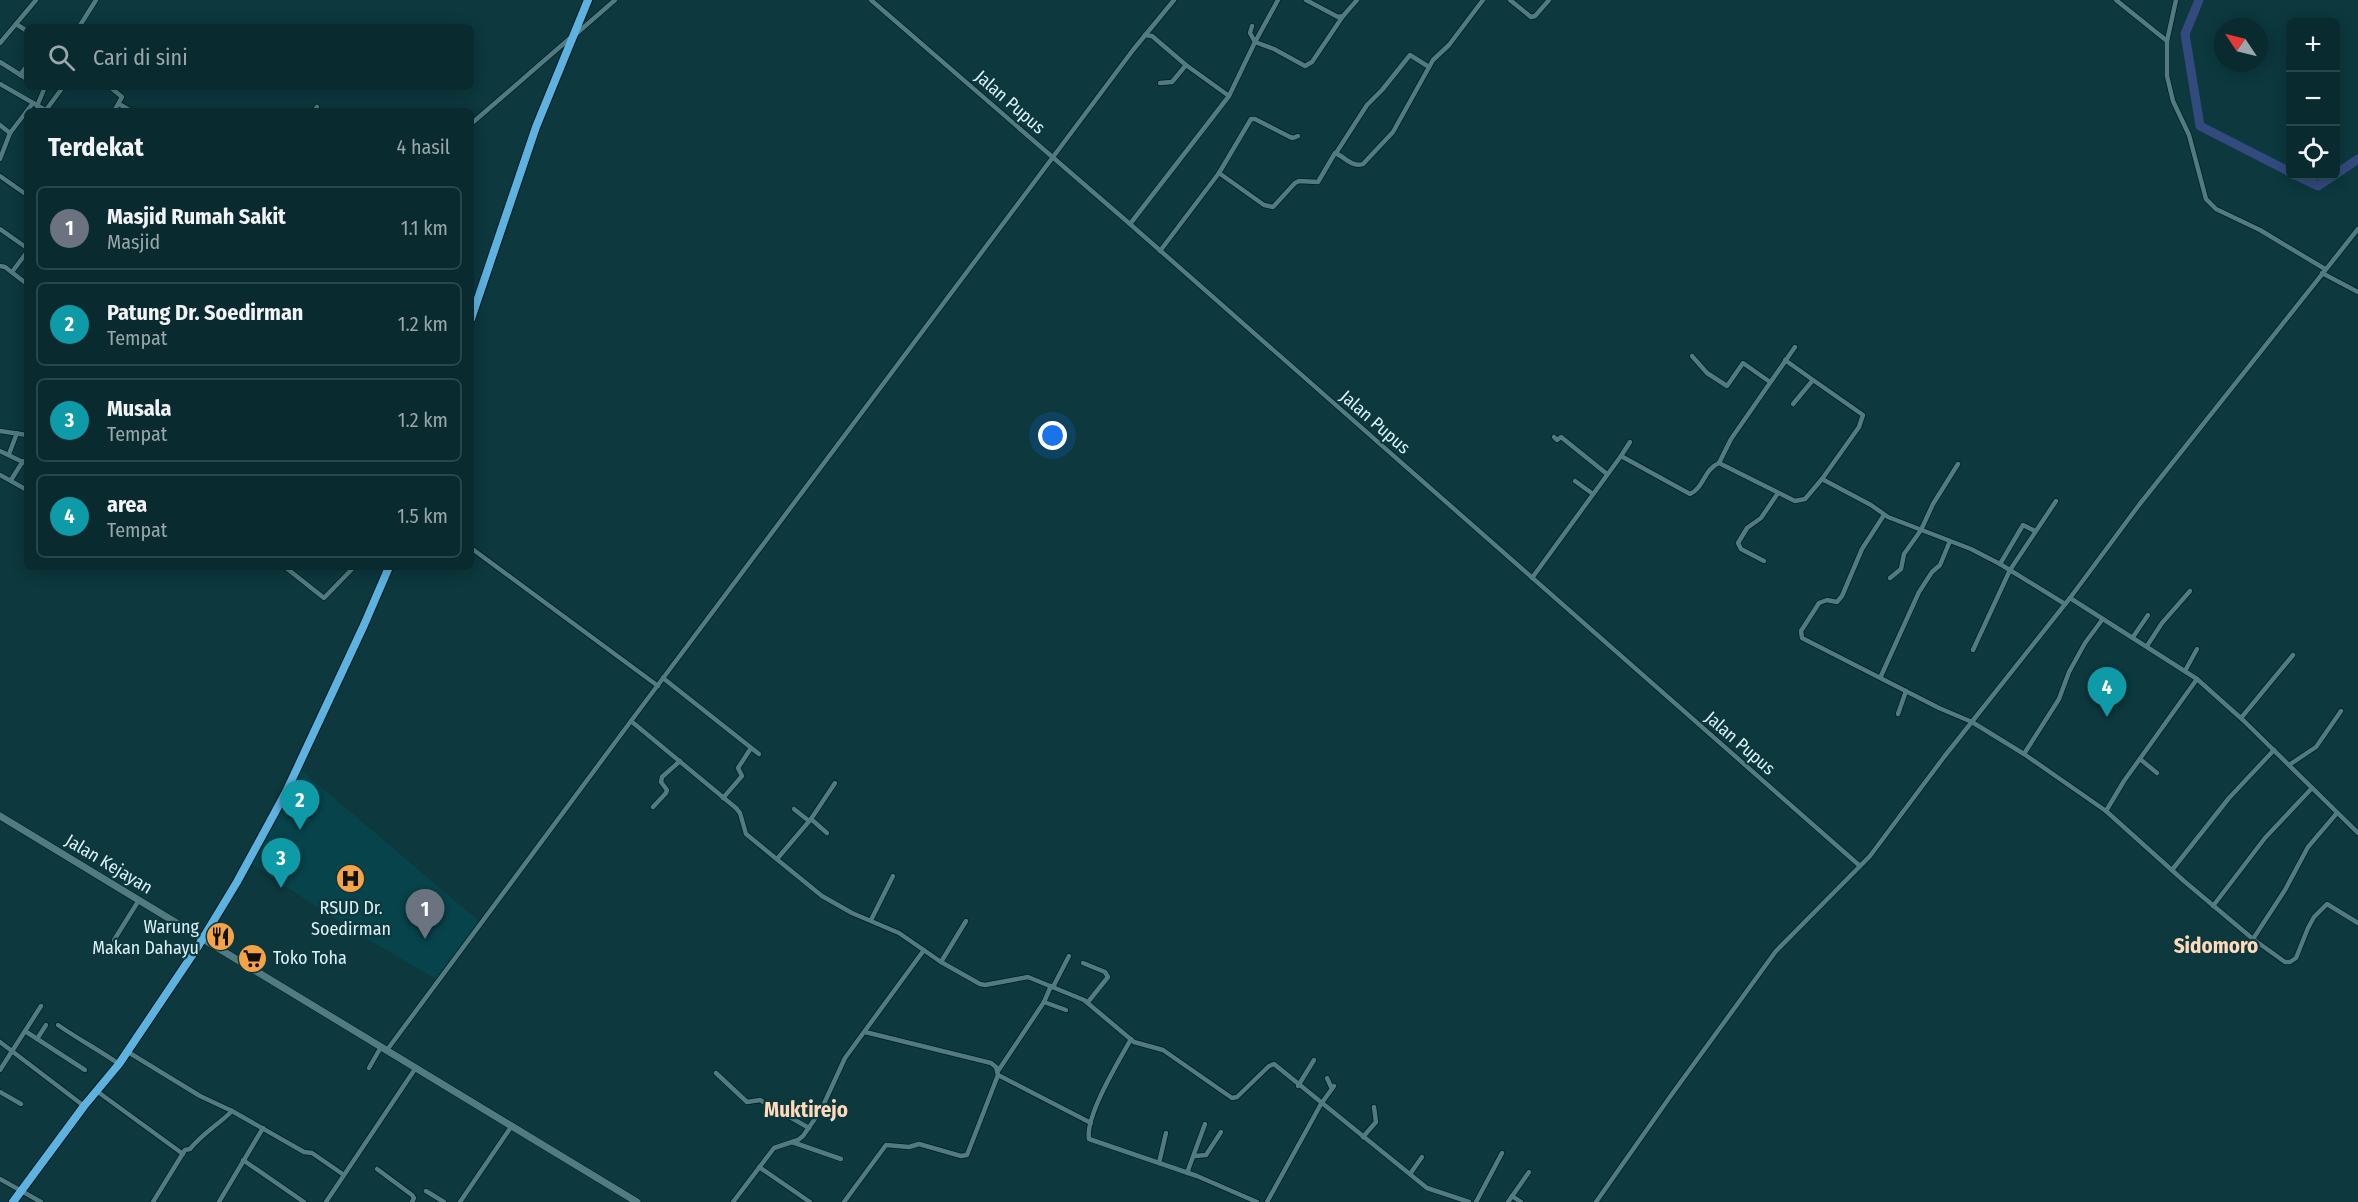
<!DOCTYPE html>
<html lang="id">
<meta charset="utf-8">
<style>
:root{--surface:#092a2e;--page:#17363a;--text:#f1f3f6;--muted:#99a7aa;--line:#29464a;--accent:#b45309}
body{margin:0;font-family:"Fira Sans Condensed",sans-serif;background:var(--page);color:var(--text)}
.controls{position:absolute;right:18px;top:18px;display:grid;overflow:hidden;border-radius:9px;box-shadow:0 3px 15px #0003}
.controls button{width:54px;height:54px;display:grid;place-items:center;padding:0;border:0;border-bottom:2px solid var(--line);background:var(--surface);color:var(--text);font:30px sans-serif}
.compass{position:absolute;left:2214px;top:18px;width:54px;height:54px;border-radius:50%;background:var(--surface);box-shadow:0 3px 15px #0003;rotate:305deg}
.you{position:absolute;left:1053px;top:436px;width:21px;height:21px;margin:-15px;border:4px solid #fff;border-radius:50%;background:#1a73e8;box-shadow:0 0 0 9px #1a73e833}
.badge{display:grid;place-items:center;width:39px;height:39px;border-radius:50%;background:var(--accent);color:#fff;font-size:20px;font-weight:700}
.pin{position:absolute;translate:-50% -50px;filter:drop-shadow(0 2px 3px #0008)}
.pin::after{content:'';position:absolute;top:32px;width:21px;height:18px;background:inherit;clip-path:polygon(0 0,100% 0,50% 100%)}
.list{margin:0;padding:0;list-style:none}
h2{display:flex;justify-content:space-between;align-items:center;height:78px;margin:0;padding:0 24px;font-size:26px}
h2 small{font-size:20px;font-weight:400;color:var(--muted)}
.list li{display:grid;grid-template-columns:39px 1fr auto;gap:18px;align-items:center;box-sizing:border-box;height:84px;margin:0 12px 12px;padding:0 12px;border:2px solid var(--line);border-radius:9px}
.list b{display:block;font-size:22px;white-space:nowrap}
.list p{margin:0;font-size:20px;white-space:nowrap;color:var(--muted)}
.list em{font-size:20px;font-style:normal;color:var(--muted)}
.icon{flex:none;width:33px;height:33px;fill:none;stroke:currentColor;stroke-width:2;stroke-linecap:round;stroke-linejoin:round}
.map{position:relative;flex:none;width:2358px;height:1202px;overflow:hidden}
.search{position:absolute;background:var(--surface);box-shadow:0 3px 15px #0003;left:24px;top:24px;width:450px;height:66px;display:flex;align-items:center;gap:15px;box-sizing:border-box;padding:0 21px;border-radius:9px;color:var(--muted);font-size:22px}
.panel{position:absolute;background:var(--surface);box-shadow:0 3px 15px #0003;left:24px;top:108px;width:450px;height:462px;border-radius:9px}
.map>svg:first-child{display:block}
.built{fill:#07434a}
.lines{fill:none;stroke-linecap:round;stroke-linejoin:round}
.river{stroke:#334a7e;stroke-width:9}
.minor-casing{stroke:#001e22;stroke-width:6}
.secondary-casing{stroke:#001e22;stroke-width:8}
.trunk-casing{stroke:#001e22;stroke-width:10}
.minor{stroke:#517b81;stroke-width:4.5}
.secondary{stroke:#517b81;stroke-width:7}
.trunk{stroke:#5db2e0;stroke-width:8}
.labels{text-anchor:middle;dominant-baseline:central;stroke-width:4.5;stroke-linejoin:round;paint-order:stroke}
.street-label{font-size:18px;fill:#dbf1f5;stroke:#0c383e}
.poi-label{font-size:18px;fill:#dbf1f5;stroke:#0c383e}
.quarter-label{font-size:21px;font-weight:bold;fill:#ffdab9;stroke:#0c383e}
</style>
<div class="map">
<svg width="2358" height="1202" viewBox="0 0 2358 1202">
<rect width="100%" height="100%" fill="#0c383e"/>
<path class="built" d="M300,769L480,922L436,979L355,932L250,863Z"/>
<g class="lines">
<g class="river">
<path d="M2199,0L2185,34L2200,126L2290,172"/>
<path d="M2336,174L2358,159"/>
<path d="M2297,176L2318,186L2333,176"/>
</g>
<defs>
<g id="minor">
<path d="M871,0L1130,224L1860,866"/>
<path d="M1306,0L1338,17L1343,16L1357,0"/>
<path d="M1510,0L1531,17L1535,16L1549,0"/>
<path d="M2116,0L2167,41V76L2173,101L2189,135L2206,199L2216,209L2260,230L2325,269"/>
<path d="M16,24L27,31"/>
<path d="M1252,26L1250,33L1255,42L1274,49L1305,66L1312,62L1343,16"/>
<path d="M79,27L96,0"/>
<path d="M576,34L615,0"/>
<path d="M1145,35L1152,36L1186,65L1229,96"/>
<path d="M2167,41L2176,0"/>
<path d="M0,43L36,0"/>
<path d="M0,62L27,79"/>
<path d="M20,75L27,66"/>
<path d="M1160,83L1172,82L1186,65"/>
<path d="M0,84L47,111"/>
<path d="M110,87L122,97L114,111"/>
<path d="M119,104L131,111"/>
<path d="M37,106L45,87"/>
<path d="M46,110L63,87"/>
<path d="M314,111L317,107"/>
<path d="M471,124L569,39"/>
<path d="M0,125L10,133"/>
<path d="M1336,153L1367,105L1382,90L1410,55L1429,67"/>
<path d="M0,159L10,133L33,103"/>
<path d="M1219,173L1264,205L1273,207L1295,183L1299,181L1318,182L1335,153C1344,156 1352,168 1363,164L1393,132L1433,60L1449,45L1483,0"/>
<path d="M0,176L27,195"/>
<path d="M1130,224L1229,96L1255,42L1278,0"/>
<path d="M0,229L27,248"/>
<path d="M1160,251L1219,173L1251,119H1255L1290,137L1293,138L1298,136"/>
<path d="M0,266L5,267L27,284"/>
<path d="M12,272L27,252"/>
<path d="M2322,273L2358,292"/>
<path d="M1692,356L1707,373L1727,386L1743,363L1770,382"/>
<path d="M1785,360L1813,380L1793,404"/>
<path d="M1813,380L1863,415L1859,427L1822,479"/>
<path d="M0,431L27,435"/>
<path d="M1554,437L1557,440L1561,437L1607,474"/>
<path d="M0,451L27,464"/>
<path d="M9,454L17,433"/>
<path d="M1621,456L1630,442"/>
<path d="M1719,463L1731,439L1795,347"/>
<path d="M0,475L27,490"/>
<path d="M11,480L23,461"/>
<path d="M1575,481L1593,494"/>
<path d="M1884,515L1862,549L1842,596L1837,602L1827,600L1819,603L1801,631L1802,638L1939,708L1972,722L2024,754L2106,811L2184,881L2253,939L2285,962H2290L2296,958L2308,928L2314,917L2327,904L2358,923"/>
<path d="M471,548L658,686"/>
<path d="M1764,561L1741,549L1738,543L1747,528L1761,518L1778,493"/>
<path d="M2000,564L2023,525L2035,531"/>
<path d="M285,567L324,598L354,567"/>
<path d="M1532,578L1621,456L1690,494C1704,488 1704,469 1719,463L1795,501L1805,499L1822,479L1871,505L1888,517L1971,549L2000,564L2065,604"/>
<path d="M1890,578L1901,569L1904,554L1921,530L1933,504L1958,464"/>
<path d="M2070,598L2197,679L2243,720L2358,833"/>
<path d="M2133,637L2148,615"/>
<path d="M2147,646L2162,623L2190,591"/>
<path d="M1973,650L2010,570L2056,501"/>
<path d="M2185,671L2197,649"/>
<path d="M1881,676L1919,592L1932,572L1940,565L1950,541"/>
<path d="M663,678L759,754"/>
<path d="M1898,714L1906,691"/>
<path d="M2241,718L2293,655"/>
<path d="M631,721L736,808L740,813L746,834L822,896L852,913L899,933L941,962L980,984L985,985L1028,977L1084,1000L1134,1042L1163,1050L1232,1098L1237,1097L1269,1066L1274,1064L1427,1188L1469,1202"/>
<path d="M2024,754L2059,699L2069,672L2085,643L2102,620"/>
<path d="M2140,759L2157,773"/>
<path d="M2289,765L2316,747L2341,711"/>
<path d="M723,798L742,776L738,768L751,748"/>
<path d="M653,807L666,793L667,790L661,782L662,777L680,761"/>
<path d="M794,809L809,821"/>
<path d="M2106,811L2124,781L2197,679"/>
<path d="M811,819L827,833"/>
<path d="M777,859L811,819L835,783"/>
<path d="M2172,870L2229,798L2274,750"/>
<path d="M2213,906L2265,838L2312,788"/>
<path d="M871,920L893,876"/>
<path d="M2253,939L2285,890L2308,847L2337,813"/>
<path d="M114,940L139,900"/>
<path d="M941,962L966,921"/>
<path d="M1083,963L1105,972L1108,977L1088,1002"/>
<path d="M1051,986L1044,1002L1066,1010"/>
<path d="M1053,987L1069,956"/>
<path d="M58,1025C78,1039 99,1050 119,1064"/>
<path d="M25,1031L85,1070"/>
<path d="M37,1039L46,1025"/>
<path d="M1131,1039C1119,1061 1085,1116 1089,1139L1197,1176L1257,1202"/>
<path d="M0,1042L84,1106"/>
<path d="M387,1050L631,721L1133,50L1174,0"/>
<path d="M128,1052L200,1096L232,1111L304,1152L312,1153L344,1175"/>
<path d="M369,1068L381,1047"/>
<path d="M0,1070L41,1006"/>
<path d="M998,1071L1044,1002"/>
<path d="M716,1073L747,1102L760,1100L809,1128"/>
<path d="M998,1075L1091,1123"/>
<path d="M1327,1078L1332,1089"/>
<path d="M1298,1086L1314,1060"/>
<path d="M0,1092L21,1104"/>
<path d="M98,1092L183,1154"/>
<path d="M1363,1137L1376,1122L1374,1107"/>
<path d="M792,1142L841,1159"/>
<path d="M1195,1156L1206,1155L1221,1132"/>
<path d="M243,1160L304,1202"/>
<path d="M1159,1163L1166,1133"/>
<path d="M759,1167L810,1202"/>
<path d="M377,1169L412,1195L414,1198L412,1202"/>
<path d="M1187,1173L1205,1124"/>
<path d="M1410,1174L1422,1157"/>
<path d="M0,1179L41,1202"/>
<path d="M426,1191L444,1202"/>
<path d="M1512,1196L1521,1202"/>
<path d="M153,1202L185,1150L190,1149C203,1133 218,1125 232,1111"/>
<path d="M219,1202L263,1128"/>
<path d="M326,1202L415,1069"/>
<path d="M460,1202L511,1127"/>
<path d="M733,1202L774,1148L798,1140L803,1136L821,1110L845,1058L924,950"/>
<path d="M844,1202L886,1145L909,1147L919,1144L961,1156L967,1155L998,1075L996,1067L991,1063L865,1032"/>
<path d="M1267,1202L1321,1104L1334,1086"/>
<path d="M1476,1202L1502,1153"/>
<path d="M1508,1202L1529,1172"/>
<path d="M1596,1202L1672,1094L1776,951L1870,856L1944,757L2070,598L2139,505L2358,229"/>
</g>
<path id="secondary" d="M0,816L637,1202"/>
<g id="trunk">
<path d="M471,319L536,127L588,0"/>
<path d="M13,1202L84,1106L119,1064L197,948L237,882L286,792L364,625L389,567"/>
</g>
</defs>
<use href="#minor" class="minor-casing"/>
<use href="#secondary" class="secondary-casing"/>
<use href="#trunk" class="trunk-casing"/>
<use href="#minor" class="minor"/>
<use href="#secondary" class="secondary"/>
<use href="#trunk" class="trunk"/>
</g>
<defs>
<symbol id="hospital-disc" viewBox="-11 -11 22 22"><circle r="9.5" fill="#f6a247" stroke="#0c383e"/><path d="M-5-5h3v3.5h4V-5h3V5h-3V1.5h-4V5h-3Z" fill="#111"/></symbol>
<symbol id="restaurant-disc" viewBox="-11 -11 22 22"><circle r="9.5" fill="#f6a247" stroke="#0c383e"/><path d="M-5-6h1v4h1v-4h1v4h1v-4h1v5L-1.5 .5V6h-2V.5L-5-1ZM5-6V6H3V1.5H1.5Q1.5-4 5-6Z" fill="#111"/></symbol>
<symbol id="supermarket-disc" viewBox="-11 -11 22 22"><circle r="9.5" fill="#f6a247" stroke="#0c383e"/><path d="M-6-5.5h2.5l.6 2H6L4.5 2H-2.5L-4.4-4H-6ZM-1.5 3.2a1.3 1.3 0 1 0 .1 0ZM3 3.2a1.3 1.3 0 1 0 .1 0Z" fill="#111"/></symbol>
</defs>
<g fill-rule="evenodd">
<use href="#hospital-disc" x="334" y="862" width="33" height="33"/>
<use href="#restaurant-disc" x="204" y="920" width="33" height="33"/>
<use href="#supermarket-disc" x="236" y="942" width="33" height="33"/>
</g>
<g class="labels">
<g class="street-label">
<text transform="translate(1010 102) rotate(41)">Jalan Pupus</text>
<text transform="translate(1375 422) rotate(41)">Jalan Pupus</text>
<text transform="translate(1740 743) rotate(41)">Jalan Pupus</text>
<text transform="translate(109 864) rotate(31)">Jalan Kejayan</text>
</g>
<g class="poi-label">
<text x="351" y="908">RSUD Dr.<tspan x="351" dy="21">Soedirman</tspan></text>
<text x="199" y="927" text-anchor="end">Warung<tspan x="199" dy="21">Makan Dahayu</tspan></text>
<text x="273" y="958" text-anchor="start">Toko Toha</text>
</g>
<g class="quarter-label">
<text x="2216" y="946">Sidomoro</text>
<text x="806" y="1110">Muktirejo</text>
</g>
</g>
</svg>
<div class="controls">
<button>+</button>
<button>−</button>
<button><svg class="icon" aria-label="locate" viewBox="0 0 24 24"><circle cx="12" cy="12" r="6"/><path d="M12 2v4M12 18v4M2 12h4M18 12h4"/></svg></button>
</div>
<svg class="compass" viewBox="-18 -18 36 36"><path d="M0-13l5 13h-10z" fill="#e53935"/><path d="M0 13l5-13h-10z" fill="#99a7aa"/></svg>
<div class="you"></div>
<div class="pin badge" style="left:425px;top:939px;background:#6b7280">1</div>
<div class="pin badge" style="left:300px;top:830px;background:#0f9aa8">2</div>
<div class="pin badge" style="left:281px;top:888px;background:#0f9aa8">3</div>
<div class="pin badge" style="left:2107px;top:717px;background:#0f9aa8">4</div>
<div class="search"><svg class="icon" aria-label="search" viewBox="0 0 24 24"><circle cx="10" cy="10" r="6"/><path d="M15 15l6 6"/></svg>Cari di sini</div>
<section class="panel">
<h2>Terdekat<small>4 hasil</small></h2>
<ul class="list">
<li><span class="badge" style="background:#6b7280">1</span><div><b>Masjid Rumah Sakit</b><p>Masjid</p></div><em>1.1 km</em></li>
<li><span class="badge" style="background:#0f9aa8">2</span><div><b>Patung Dr. Soedirman</b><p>Tempat</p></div><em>1.2 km</em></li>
<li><span class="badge" style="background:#0f9aa8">3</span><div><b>Musala</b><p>Tempat</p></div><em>1.2 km</em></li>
<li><span class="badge" style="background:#0f9aa8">4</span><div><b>area</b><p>Tempat</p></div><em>1.5 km</em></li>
</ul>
</section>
</div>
